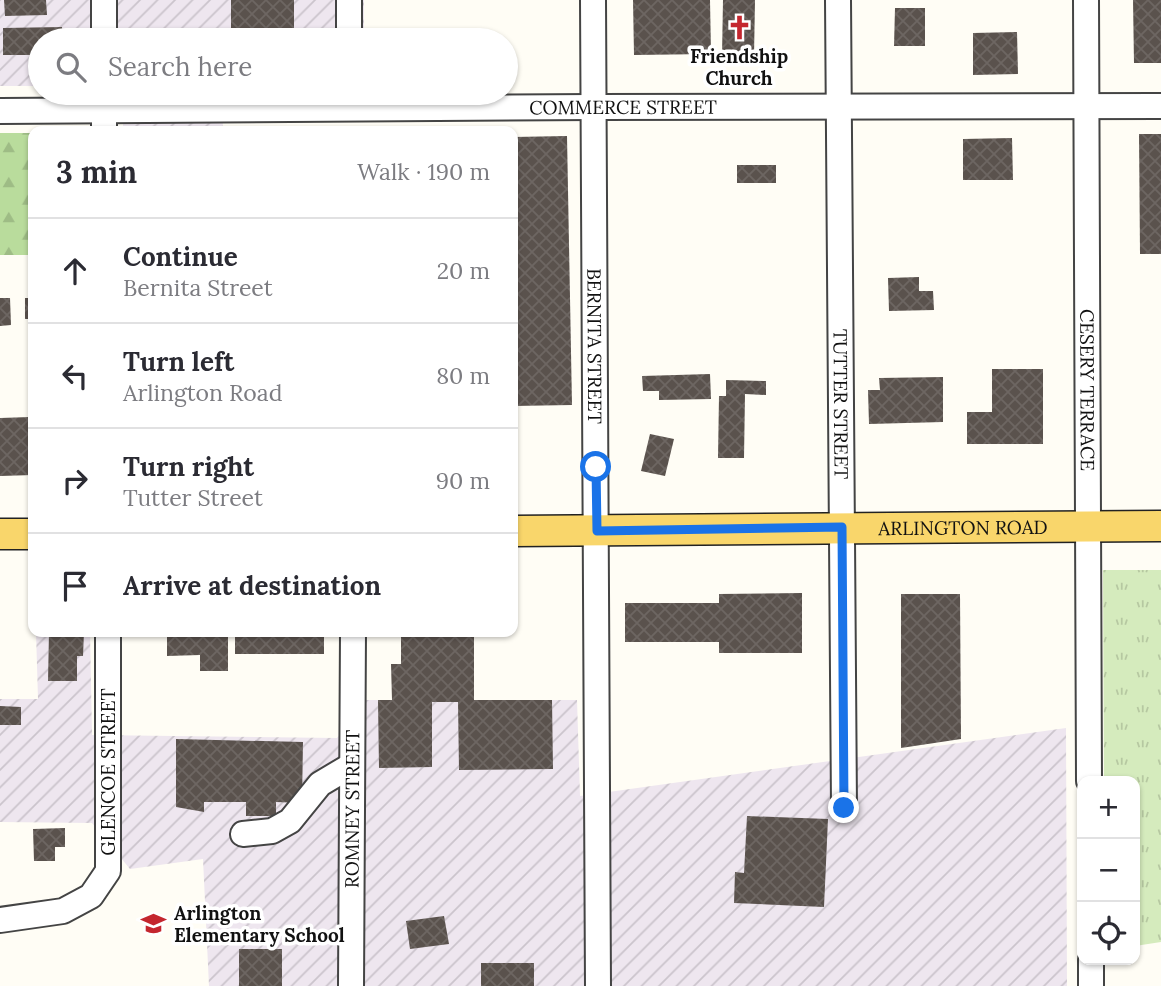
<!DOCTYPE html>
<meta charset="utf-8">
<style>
:root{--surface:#fff;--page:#f2f2f3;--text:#2b2b33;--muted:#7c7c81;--line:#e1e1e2}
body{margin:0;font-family:Lora,serif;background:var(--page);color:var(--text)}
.controls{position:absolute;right:21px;bottom:21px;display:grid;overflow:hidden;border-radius:14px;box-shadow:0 2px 5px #0004}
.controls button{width:63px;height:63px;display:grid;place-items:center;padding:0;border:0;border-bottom:2px solid var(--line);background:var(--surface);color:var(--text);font:35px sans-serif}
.stop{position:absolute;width:21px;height:21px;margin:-16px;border:5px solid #1a73e8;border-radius:50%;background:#fff}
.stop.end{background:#1a73e8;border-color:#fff;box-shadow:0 2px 7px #0008}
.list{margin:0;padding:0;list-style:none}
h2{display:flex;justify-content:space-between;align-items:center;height:91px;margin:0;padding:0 28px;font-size:30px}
h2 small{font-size:23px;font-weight:400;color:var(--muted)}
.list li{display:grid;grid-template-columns:46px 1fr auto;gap:21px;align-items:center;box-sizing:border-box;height:105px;padding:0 28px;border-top:2px solid var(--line)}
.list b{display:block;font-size:26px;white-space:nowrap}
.list p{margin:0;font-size:23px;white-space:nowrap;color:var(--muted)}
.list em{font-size:23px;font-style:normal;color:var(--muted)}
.icon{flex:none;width:38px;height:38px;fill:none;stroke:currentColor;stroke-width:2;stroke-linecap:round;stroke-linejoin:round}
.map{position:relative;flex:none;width:1161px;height:986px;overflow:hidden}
.search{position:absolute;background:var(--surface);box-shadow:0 2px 5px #0004;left:28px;top:28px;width:490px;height:77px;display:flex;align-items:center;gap:18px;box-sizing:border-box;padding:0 24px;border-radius:38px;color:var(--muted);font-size:26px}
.panel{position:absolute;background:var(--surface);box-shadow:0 2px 5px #0004;left:28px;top:126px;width:490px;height:511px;border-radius:14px}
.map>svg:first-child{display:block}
.industrial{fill:url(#industrial-furrows)}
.grass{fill:url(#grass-tufts)}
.forest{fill:url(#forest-firs)}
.building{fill:url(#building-cross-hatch)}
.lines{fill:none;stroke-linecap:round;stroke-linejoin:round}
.minor-casing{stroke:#444;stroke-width:28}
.major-casing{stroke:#222;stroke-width:33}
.minor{stroke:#fff;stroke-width:24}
.major{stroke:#f9d66b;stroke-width:30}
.route{stroke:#1a73e8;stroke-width:9}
.labels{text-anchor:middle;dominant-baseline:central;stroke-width:7;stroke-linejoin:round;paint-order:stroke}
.poi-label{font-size:19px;font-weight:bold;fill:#111;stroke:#fff}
.street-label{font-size:19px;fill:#111;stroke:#fff}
</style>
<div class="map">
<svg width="1161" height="986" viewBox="0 0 1161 986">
<defs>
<pattern id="industrial-furrows" width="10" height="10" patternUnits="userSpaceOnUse" patternTransform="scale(1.75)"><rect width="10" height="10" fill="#eee6ef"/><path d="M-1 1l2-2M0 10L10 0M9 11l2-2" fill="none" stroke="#cbc4cc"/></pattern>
<pattern id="grass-tufts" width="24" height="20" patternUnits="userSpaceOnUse" patternTransform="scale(1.75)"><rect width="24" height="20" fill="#d5ebbd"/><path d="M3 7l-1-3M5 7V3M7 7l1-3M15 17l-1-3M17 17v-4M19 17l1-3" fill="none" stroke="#b6c8a1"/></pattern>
<pattern id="forest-firs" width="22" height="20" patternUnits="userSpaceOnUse" patternTransform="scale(1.75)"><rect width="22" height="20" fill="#b9dc9c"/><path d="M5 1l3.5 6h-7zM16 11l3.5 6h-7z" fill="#9ebc85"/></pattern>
<pattern id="building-cross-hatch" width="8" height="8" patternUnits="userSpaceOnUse" patternTransform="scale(1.75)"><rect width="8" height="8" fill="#5a524d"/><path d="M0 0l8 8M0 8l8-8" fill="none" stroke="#6d6662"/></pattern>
</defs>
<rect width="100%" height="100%" fill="#fffdf5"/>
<g class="industrial">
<path d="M0,0H364V40H40V86H0Z"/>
<path d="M123,93H222L223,131H123Z"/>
<path d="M36,632H90L92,735L337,738L365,700H577L580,796L1066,728L1067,986H209L203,859L130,869L92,823L0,822V699H38Z"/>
</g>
<path class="grass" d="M1103,570H1161V942L1135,946V781H1104Z"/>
<rect class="forest" x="0" y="133" width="33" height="122"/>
<g class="building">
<path d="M4,0H46L47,15L5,16Z"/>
<rect x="231" y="0" width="63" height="40"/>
<path d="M633,0H710L711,54L634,55Z"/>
<path d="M723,0H755L754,56H722Z"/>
<path d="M1133,0H1161V63H1134Z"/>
<path d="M895,8H925V46H894Z"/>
<path d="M62,27L63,40H40V55H3V28Z"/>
<path d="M1017,32L1018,74L973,75V33Z"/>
<path d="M1139,134H1161V254H1140Z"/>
<path d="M567,136L572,405L513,406V137Z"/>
<path d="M1012,138L1013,180H963V139Z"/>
<rect x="737" y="165" width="39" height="18"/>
<path d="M919,277V291H933L934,310L889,311L888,278Z"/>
<path d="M0,298H10L11,325L0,326Z"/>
<rect x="25" y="298" width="8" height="21"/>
<path d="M31,347H33V475L0,476V418L30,417Z"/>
<path d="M992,369H1043V444H967V412H992Z"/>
<path d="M710,374L711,399L659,400V391H643L642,376Z"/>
<path d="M943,377V422L869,424L868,390H880L879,378Z"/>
<path d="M726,380L766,381V395L745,394L744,458H718L719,396H726Z"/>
<path d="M650,434L674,439L665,476L641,471Z"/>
<path d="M802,593V653H719V642H625V603H719V594Z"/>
<path d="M901,594H960L961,739L901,748Z"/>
<path d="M49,632H84L83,656H77V681H48Z"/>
<path d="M167,632H228V671H200V655L167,656Z"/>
<path d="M235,632L324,633V654H235Z"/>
<path d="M401,632H474V700H552L553,769L459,770L458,702H432V767L379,768L378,700H392L391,664H401Z"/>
<path d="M0,706L21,707V725H0Z"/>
<path d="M176,739L303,742L302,803L276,802V816H246V802H204V812L176,807Z"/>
<path d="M747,816L828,819L824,907L734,903L735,872L744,873Z"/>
<path d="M65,828V847H55V861H34L33,829Z"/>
<path d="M444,916L449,944L410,949L406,921Z"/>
<rect x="239" y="949" width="43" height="37"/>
<rect x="481" y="963" width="53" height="23"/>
</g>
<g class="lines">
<defs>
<g id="minor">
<path d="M349,0V40"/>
<path id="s1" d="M593,0L598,986"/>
<path id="s2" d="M838,0L844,808"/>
<path id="s3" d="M1086,0L1089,781"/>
<path d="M104,40V0"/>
<path d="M104,93V131"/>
<path id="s4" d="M0,111L594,107L1161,106"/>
<path d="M243,834L272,831L290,821L320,784L352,765"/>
<path d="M0,920L63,911L91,896L108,871V632"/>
<path d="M1091,960V986"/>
<path id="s5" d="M351,986L353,632"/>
</g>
<g id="major">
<path id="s6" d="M513,531L1161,526"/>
<path d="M0,534H33"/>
</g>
</defs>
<use href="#minor" class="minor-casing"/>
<use href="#major" class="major-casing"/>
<use href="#minor" class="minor"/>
<use href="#major" class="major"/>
</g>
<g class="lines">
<path class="route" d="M596,467L597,531L842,527L844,808"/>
</g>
<defs>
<symbol id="church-bare" viewBox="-9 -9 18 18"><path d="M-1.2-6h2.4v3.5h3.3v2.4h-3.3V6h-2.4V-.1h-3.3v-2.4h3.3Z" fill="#c4262e" stroke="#fff" stroke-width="2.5" paint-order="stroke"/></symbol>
<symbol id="school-bare" viewBox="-9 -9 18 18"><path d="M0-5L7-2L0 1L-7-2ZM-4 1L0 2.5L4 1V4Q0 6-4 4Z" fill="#c4262e" stroke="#fff" stroke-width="2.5" paint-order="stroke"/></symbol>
</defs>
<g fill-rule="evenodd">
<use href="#church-bare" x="722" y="10" width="35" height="35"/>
<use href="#school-bare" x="136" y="906" width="35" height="35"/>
</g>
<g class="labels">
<g class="poi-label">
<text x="739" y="56">Friendship<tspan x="739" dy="22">Church</tspan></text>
<text x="174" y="913" text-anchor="start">Arlington<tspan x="174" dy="22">Elementary School</tspan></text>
</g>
<g class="street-label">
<text stroke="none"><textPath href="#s4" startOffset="623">COMMERCE STREET</textPath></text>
<text stroke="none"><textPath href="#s1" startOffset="346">BERNITA STREET</textPath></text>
<text stroke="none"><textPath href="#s3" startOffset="390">CESERY TERRACE</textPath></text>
<text stroke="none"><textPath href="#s2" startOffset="404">TUTTER STREET</textPath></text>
<text stroke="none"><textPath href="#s6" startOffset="450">ARLINGTON ROAD</textPath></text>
<text transform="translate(108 772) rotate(-90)">GLENCOE STREET</text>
<text stroke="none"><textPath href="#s5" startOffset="177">ROMNEY STREET</textPath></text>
</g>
</g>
</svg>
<div class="controls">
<button>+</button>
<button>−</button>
<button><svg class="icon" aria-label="locate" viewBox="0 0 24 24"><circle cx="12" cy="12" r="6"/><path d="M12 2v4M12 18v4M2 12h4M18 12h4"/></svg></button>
</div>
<div class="stop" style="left:596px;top:467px"></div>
<div class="stop end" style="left:844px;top:808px"></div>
<div class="search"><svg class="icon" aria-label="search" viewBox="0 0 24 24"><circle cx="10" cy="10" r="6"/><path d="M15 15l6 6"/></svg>Search here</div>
<section class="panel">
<h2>3 min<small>Walk · 190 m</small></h2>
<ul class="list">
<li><svg class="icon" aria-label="ahead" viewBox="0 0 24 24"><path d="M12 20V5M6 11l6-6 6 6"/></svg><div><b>Continue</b><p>Bernita Street</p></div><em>20 m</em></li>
<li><svg class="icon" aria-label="left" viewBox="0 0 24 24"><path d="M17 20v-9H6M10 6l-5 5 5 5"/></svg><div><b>Turn left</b><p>Arlington Road</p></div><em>80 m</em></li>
<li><svg class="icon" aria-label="right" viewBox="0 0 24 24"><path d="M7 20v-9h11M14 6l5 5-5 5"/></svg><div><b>Turn right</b><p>Tutter Street</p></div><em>90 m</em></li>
<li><svg class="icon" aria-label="arrive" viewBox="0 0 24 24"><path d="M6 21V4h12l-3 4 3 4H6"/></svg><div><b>Arrive at destination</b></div></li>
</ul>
</section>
</div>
